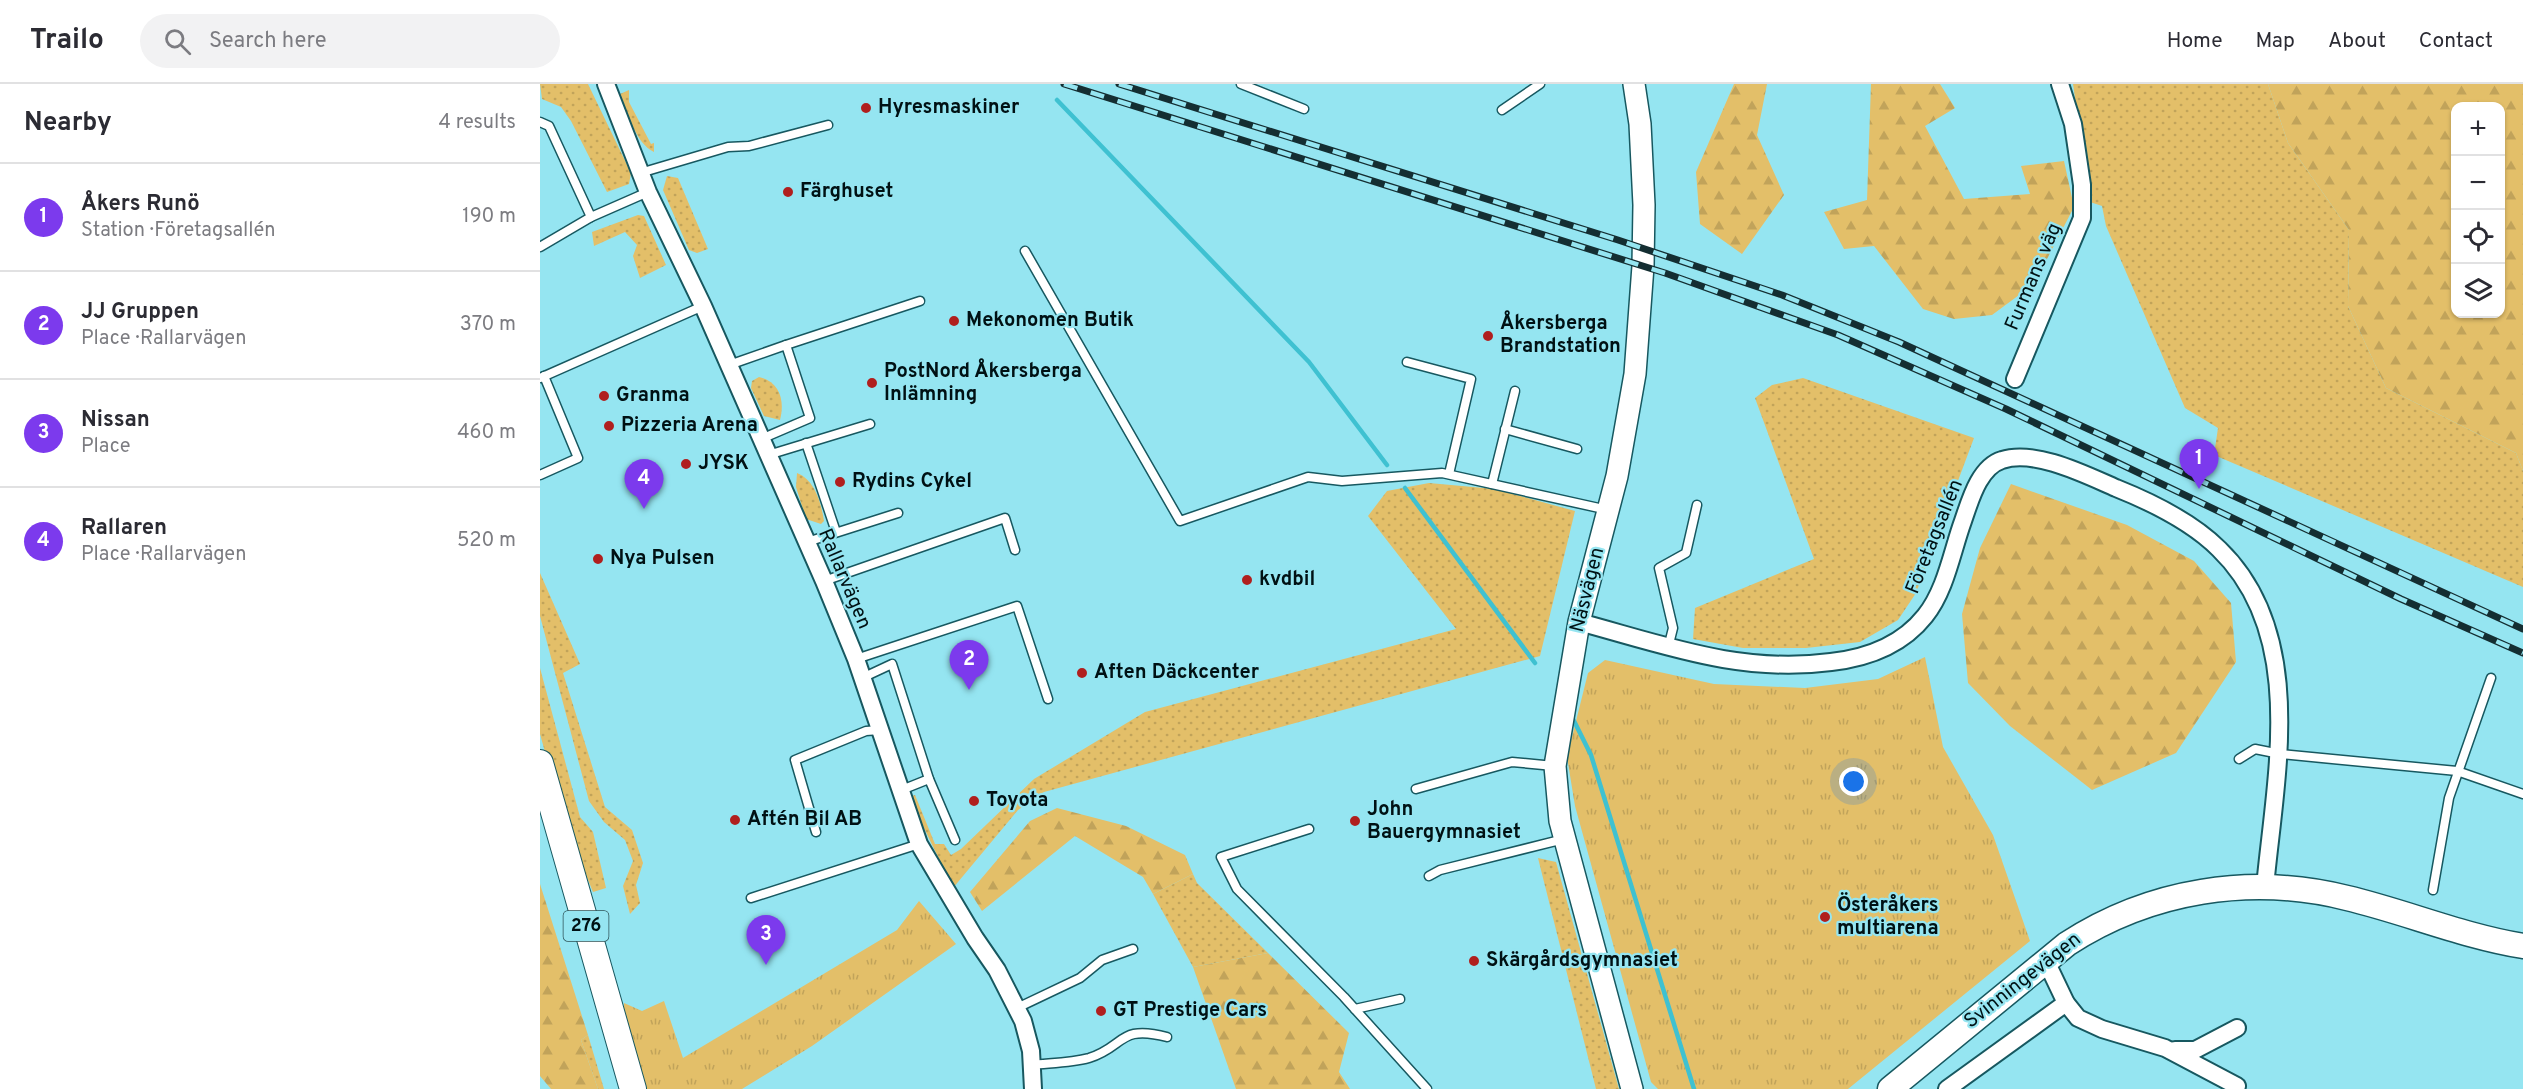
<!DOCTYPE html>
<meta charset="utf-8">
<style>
:root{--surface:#fff;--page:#f2f2f3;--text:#2b2b33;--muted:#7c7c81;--line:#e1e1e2;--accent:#7c3aed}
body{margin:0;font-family:Overpass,sans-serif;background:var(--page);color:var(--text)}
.controls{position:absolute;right:18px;top:18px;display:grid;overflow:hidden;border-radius:12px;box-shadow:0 2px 4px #0004}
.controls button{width:54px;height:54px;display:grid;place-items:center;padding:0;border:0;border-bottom:2px solid var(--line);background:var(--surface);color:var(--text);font:30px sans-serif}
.you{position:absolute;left:1314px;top:698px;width:21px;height:21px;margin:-15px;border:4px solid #fff;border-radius:50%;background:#1a73e8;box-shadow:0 0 0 9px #1a73e833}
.badge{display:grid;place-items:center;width:39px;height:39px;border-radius:50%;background:var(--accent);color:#fff;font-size:20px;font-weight:700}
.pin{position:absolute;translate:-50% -50px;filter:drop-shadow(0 2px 3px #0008)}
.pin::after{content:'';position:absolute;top:32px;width:21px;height:18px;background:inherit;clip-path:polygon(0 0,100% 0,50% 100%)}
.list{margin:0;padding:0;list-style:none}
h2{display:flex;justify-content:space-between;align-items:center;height:78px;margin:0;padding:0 24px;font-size:26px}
h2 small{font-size:20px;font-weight:400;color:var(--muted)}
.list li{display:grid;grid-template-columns:39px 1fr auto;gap:18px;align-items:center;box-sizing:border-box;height:108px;padding:0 24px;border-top:2px solid var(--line)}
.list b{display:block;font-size:22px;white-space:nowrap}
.list p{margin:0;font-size:20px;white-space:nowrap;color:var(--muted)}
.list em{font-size:20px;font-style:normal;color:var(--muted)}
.icon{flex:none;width:33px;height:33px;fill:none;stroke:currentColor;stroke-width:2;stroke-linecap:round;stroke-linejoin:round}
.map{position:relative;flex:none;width:1983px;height:1005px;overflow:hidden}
header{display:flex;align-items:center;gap:36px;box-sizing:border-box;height:84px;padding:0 30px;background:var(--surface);border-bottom:2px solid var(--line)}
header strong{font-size:28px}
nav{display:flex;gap:33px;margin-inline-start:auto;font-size:21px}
.search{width:420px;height:54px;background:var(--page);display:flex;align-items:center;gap:15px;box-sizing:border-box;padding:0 21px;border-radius:33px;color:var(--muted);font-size:22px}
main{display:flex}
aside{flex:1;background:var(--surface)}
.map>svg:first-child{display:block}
.grass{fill:url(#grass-dots)}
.forest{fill:url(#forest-firs);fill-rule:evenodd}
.park{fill:url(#park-tufts)}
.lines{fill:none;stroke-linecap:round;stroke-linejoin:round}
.stream{stroke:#3fc1d1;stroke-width:4.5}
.service-casing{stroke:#175860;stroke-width:11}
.minor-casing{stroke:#175860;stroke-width:20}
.tertiary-casing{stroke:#175860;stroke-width:24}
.secondary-casing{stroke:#175860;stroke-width:27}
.primary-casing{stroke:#175860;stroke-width:28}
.service{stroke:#fff;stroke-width:8}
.minor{stroke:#fff;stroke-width:16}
.tertiary{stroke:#fff;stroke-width:21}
.secondary{stroke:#fff;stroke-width:24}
.primary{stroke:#fff;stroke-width:26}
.rail-casing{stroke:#142e32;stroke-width:7}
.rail{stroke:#95e5f1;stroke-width:4.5;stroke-dasharray:14;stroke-linecap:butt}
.poi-dot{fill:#b01f1e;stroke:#95e5f1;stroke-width:2}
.labels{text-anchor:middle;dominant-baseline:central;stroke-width:4.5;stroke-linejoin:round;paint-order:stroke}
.shield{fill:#95e5f1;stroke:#2d5156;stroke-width:1.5}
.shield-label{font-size:18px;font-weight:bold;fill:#001114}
.poi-label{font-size:20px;font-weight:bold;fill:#001114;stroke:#95e5f1;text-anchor:start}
.street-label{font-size:20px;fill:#001114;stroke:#95e5f1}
</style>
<header>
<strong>Trailo</strong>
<div class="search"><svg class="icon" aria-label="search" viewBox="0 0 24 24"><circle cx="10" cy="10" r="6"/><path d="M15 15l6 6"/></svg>Search here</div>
<nav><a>Home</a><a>Map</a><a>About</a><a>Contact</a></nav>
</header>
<main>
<aside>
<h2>Nearby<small>4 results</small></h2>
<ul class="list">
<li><span class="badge">1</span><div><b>Åkers Runö</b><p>Station · Företagsallén</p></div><em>190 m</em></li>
<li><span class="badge">2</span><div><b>JJ Gruppen</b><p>Place · Rallarvägen</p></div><em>370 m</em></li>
<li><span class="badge">3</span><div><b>Nissan</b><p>Place</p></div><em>460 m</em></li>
<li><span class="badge">4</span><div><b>Rallaren</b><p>Place · Rallarvägen</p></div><em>520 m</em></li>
</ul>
</aside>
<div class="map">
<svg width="1983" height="1005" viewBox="0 0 1983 1005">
<defs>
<pattern id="grass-dots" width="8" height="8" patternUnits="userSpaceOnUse" patternTransform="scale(1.5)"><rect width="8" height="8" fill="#e3bf69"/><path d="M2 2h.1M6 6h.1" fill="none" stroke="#c1a35a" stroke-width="1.8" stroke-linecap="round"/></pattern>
<pattern id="forest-firs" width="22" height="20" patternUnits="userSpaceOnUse" patternTransform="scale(1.5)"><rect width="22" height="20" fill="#e3bf69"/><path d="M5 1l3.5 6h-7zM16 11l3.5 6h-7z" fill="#c1a35a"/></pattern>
<pattern id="park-tufts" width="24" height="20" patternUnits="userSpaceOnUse" patternTransform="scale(1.5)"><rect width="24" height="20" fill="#e3bf69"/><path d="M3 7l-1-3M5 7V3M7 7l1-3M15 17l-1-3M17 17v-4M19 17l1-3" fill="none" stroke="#c1a35a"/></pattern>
</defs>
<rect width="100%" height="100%" fill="#95e5f1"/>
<g class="grass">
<path d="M0,0H48L91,89L89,100L67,108L31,37L21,23L2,15Z"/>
<path d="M1533,0H1728L1748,59L1809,146L1808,222L1846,304L1976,369L1983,387V503L1674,371L1678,344L1645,324L1566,142L1562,122L1550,118Z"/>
<path d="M89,6V18L111,60L114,59V68C95,59 88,28 80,10Z"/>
<path d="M127,92L138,94L168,165L157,169L149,166L123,106Z"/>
<path d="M98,131L104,132L126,181L100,194L93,172L97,161L85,148L54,162L52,148Z"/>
<path d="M219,293C240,298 245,317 240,336L224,332L211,304L212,297Z"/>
<path d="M1263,294L1434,354L1376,509L1358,536L1320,558L1266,564H1203L1153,555L1155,524L1274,475L1215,314L1232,301Z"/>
<path d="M257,389C275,396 281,419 284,437L281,440L266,435L256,403Z"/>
<path d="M889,399L955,405L1035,427L1000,572L504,708L478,726L413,804L369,713L375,711L395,760H404L411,771L421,765L494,695L605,628L916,545L828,432L847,407Z"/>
<path d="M0,489L40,580L23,589L65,723L92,746L103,779L96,801L100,819L90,830L83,802L93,777L85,756L64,738L49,717L0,532Z"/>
<path d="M0,584L40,733L53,748L66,804L53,808L26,743L0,650Z"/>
<path d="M998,774L1016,778L1079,1005H1056Z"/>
<path d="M653,790L657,799L728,869L653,883L613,810Z"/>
<path d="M48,951L64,1005H58L41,956Z"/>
</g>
<g class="forest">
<path d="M1194,0H1227L1217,51L1244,111L1202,170L1160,140L1156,88Z"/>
<path d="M1331,0H1400L1415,24L1385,42L1424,115L1490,110L1481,82L1524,77L1534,123L1494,200L1452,231L1414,235L1383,225L1334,162L1304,165L1284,128L1327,116Z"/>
<path d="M1728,0H1983V387L1976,369L1846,304L1808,222L1809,146L1748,59ZM1916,22H1960V230H1916Z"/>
<path d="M1471,400L1587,441L1654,477L1691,519L1696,578L1636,669L1552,706L1470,642L1428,599L1422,530L1440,464Z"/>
<path d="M517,724L586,742L645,771L653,790L613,810L603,793L535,752L442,827L430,808L490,737Z"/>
<path d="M0,800L48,951L41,956L58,1005H11L0,992Z"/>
<path d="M728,869L809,949L799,988L810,1005H696L653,883Z"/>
</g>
<g class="park">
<path d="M1385,573L1403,663L1453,751L1490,857L1308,1005H1118L1111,998L1035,722L1027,673L1048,589L1065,576L1174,600L1265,604L1338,595Z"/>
<path d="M379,817L416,860L272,962L202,1005H101L84,948V919L102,927L124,917L143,974L357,846Z"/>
</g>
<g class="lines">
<g class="stream">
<path d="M517,16L769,278L847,381"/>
<path d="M865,404L995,579"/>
<path d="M1032,633L1051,671L1154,1005"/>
</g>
<defs>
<g id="service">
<path d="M701,0L764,25"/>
<path d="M962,26L1000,0"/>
<path d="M0,38L9,42L51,133"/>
<path d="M100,89L188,63L209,62L288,41"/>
<path d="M0,163L51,133L108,108"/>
<path d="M485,167L640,437L768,393L802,397L902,389L1068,426"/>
<path d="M246,261L380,217"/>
<path d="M867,278L931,295L909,390"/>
<path d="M189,281L246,261L270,334L221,355"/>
<path d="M0,294L163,222"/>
<path d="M965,345L1037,365"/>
<path d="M266,359L296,448"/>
<path d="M228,371L330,340"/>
<path d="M0,391L38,374L4,292"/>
<path d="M952,400L975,307"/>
<path d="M267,458L358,429"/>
<path d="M284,497L465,434L475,466"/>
<path d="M1128,564L1133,544L1119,484L1146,469L1157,421"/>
<path d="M316,575L477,522L508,615"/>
<path d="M322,594L352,580L389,695L415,756"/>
<path d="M1699,675L1715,665L1740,670L1917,687L1983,710"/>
<path d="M876,705L972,678L1014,682"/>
<path d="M359,707L389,695"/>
<path d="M769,745L681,773L697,805L804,913L887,1005"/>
<path d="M276,748L255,676L326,647L340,646"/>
<path d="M889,792L900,786L1024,755"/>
<path d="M1893,806L1909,714L1951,594"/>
<path d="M211,814L379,760"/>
<path d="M477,924L540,894L562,876L593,865"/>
<path d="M815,925L860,915"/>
<path d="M492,981C510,979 531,979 549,974C585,963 578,940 627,953"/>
</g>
<g id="minor">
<path d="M66,0L108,108L163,222L284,497L316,575L379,760L435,854L457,886L483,937L491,967L493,1005"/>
<path d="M1475,295L1542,134V101L1533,40L1520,0"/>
<path d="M1039,538C1125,561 1200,590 1291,578C1327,574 1362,561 1385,532C1406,506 1412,467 1423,437C1430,417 1439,383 1462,376C1495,365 1546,391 1576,404C1611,418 1652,438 1679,465C1768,551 1735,694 1725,803"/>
<path d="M1505,875L1526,919L1538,934L1562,945L1625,964L1697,1002"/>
<path d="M1635,966H1655L1697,944"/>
<path d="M1407,1005L1526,919"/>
</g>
<path id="tertiary" d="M1092,1005L1020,737L1015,682L1039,538L1077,392L1095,290L1103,182L1104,121L1100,40L1094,0"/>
<path id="secondary" d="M1350,1005L1527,860C1610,806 1711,790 1807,814C1866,828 1922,852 1983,862"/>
<path id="primary" d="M0,679L93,1005"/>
</defs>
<use href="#service" class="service-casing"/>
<use href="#minor" class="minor-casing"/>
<use href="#tertiary" class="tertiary-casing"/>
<use href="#secondary" class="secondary-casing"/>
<use href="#primary" class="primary-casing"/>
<use href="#service" class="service"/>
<use href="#minor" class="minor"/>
<use href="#tertiary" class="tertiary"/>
<use href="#secondary" class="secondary"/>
<use href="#primary" class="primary"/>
<defs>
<g id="rail">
<path d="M524,0L1125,189L1298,251L1466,325L1861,515L1983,569"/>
<path d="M579,0L1078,156L1242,211L1359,258L1983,545"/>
</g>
</defs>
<use href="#rail" class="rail-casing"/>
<use href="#rail" class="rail"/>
</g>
<g class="poi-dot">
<circle cx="326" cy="24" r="6"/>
<circle cx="248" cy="108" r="6"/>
<circle cx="414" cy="237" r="6"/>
<circle cx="948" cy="252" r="6"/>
<circle cx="332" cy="299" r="6"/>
<circle cx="64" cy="312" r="6"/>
<circle cx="69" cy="342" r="6"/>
<circle cx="146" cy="380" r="6"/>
<circle cx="300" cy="398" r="6"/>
<circle cx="58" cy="475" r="6"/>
<circle cx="707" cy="496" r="6"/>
<circle cx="542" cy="589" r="6"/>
<circle cx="434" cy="717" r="6"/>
<circle cx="195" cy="736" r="6"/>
<circle cx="815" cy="737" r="6"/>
<circle cx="1285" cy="833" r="6"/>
<circle cx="934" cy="877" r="6"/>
<circle cx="561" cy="927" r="6"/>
</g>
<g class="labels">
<rect class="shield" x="23.5" y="827" width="45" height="30" rx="4.5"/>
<g class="shield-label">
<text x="46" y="842">276</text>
</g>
<g class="poi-label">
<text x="338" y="24">Hyresmaskiner</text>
<text x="260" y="108">Färghuset</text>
<text x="426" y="237">Mekonomen Butik</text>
<text x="960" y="240">Åkersberga<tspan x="960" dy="23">Brandstation</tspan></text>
<text x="344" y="288">PostNord Åkersberga<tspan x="344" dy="23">Inlämning</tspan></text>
<text x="76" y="312">Granma</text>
<text x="81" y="342">Pizzeria Arena</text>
<text x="158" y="380">JYSK</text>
<text x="312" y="398">Rydins Cykel</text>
<text x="70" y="475">Nya Pulsen</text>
<text x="719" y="496">kvdbil</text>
<text x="554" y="589">Aften Däckcenter</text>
<text x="446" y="717">Toyota</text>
<text x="827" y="726">John<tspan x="827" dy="23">Bauergymnasiet</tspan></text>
<text x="207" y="736">Aftén Bil AB</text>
<text x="1297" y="822">Österåkers<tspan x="1297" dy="23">multiarena</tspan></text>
<text x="946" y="877">Skärgårdsgymnasiet</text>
<text x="573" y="927">GT Prestige Cars</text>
</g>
<g class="street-label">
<text transform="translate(1494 193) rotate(-67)">Furmans väg</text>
<text transform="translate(1395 453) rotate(-68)">Företagsallén</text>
<text transform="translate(304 495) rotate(67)">Rallarvägen</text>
<text transform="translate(1048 506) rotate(-76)">Näsvägen</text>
<text transform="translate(1483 897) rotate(-38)">Svinningevägen</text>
</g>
</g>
</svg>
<div class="controls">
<button>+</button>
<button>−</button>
<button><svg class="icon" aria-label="locate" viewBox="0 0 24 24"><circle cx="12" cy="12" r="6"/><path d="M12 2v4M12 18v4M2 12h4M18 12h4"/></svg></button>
<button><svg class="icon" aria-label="layers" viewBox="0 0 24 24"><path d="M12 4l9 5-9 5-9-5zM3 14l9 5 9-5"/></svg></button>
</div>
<div class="you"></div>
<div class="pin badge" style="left:1659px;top:405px">1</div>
<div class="pin badge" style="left:429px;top:606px">2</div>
<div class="pin badge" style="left:226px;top:881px">3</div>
<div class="pin badge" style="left:104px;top:425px">4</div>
</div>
</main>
